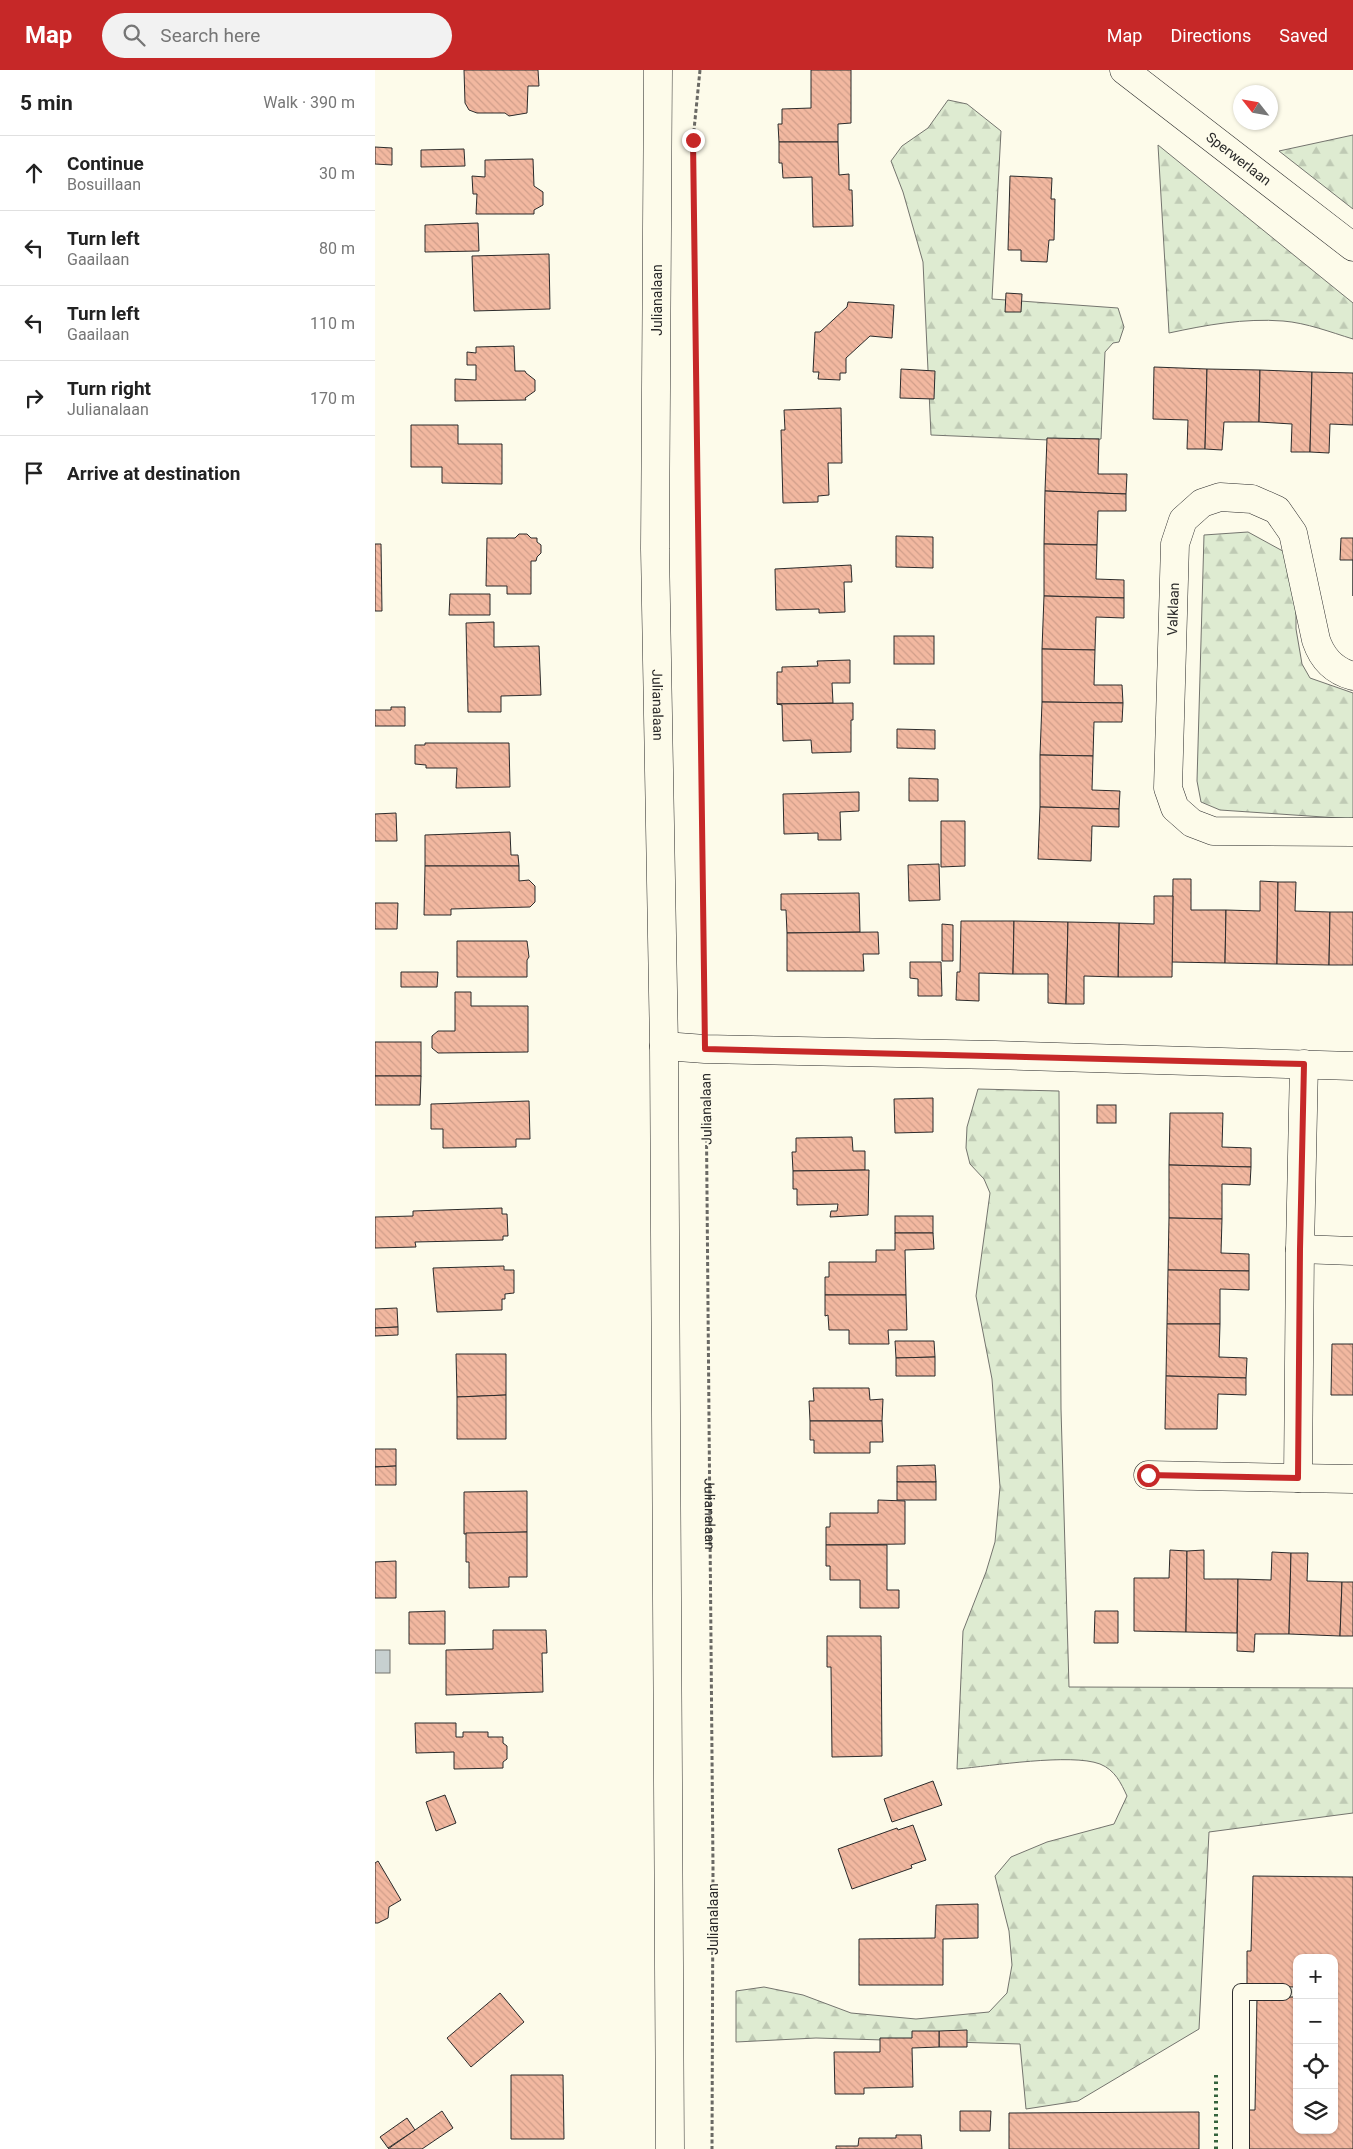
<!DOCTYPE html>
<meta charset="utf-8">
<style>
:root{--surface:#fff;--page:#f2f2f2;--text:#222;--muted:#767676;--line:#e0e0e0;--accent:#c62828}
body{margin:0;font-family:Roboto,sans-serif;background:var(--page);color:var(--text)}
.controls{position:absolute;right:15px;bottom:15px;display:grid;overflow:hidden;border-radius:10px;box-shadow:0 1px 4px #0004}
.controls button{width:45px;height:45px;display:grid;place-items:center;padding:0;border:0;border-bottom:1px solid var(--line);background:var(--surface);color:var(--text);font:25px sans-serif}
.compass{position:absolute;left:858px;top:15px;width:45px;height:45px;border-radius:50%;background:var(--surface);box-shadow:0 1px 4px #0004;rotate:301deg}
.stop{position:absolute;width:15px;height:15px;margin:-11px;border:4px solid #c62828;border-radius:50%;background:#fff}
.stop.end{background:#c62828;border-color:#fff;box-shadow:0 1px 5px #0008}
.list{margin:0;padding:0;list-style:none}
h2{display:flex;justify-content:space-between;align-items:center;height:65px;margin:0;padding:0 20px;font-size:21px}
h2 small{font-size:16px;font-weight:400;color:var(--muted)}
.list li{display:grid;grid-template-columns:32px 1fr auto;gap:15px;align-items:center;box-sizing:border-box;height:75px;padding:0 20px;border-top:1px solid var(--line)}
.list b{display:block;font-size:19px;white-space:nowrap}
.list p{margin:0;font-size:16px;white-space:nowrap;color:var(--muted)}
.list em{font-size:16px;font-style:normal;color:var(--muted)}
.icon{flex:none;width:28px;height:28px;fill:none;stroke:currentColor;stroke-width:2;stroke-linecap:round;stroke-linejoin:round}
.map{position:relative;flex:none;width:978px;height:2079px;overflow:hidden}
header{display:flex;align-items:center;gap:30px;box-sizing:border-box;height:70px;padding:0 25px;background:var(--accent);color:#fff}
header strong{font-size:24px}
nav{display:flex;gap:28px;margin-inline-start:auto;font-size:18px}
.search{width:350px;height:45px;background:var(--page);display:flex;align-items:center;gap:12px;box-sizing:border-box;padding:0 18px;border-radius:28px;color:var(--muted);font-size:19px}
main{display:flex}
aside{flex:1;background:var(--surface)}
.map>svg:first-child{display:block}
.forest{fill:url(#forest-firs);stroke:#74746e}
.water{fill:#c7d0d0;stroke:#74746e}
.building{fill:url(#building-back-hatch);stroke:#2b2b2b}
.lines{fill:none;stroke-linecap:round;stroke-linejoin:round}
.service-casing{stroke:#2b2b2b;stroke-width:18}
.minor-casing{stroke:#2b2b2b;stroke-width:29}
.tertiary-casing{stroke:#2b2b2b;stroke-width:29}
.path{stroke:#6a6964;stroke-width:3;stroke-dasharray:4 2.5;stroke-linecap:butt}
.service{stroke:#fdfbea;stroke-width:16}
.minor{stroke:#fdfbea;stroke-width:28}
.tertiary{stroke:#fdfbea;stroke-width:28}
.hedge{stroke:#34623c;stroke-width:4;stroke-dasharray:2.5 4;stroke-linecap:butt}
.route{stroke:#c62828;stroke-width:6}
.labels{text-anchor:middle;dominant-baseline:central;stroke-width:4;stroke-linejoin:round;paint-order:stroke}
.street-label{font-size:14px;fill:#2b2b2b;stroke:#fdfbea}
</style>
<header>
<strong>Map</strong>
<div class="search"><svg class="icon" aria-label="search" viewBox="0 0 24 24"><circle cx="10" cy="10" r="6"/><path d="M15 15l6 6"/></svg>Search here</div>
<nav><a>Map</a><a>Directions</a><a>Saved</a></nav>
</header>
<main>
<aside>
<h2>5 min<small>Walk · 390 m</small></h2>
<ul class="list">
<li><svg class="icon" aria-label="ahead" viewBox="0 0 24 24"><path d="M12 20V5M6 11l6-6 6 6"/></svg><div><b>Continue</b><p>Bosuillaan</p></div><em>30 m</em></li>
<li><svg class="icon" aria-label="left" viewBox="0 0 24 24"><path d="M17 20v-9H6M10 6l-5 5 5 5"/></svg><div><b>Turn left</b><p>Gaailaan</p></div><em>80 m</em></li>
<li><svg class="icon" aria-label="left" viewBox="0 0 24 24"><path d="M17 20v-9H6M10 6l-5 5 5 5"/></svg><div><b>Turn left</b><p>Gaailaan</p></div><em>110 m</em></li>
<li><svg class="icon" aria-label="right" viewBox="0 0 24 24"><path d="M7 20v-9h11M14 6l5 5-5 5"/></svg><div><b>Turn right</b><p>Julianalaan</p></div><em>170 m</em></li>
<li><svg class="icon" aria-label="arrive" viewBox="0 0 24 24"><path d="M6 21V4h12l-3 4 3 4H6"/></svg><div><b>Arrive at destination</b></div></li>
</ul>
</aside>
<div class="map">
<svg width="978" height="2079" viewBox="0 0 978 2079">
<defs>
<pattern id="forest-firs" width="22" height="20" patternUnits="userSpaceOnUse" patternTransform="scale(1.25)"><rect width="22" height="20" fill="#deebd1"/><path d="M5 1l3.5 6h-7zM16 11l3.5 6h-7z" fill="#bfcab4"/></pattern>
<pattern id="building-back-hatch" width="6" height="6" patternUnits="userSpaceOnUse" patternTransform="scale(1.25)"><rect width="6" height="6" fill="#f2b8a0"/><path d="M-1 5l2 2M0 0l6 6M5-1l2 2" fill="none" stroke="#d09e8a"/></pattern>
</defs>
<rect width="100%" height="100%" fill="#fdfbea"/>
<g class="forest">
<path d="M573,30L592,34L626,61L617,229L743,238L749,257L744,272L738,273L730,282L726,369L674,370L556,365L548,192L528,122L516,91L527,76L553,58Z"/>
<path d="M978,65V139L904,81Z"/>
<path d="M783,75L978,233V269C955,262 932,253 908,251C869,248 831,255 794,263Z"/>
<path d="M873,462L915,485L921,510V559L927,594L935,608L978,623V749L845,740L826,732L822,711L829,465Z"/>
<path d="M603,1019L684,1021L686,1339L694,1617L978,1618V1743L834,1762L824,1959L703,2031L651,2039L645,1974L441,1968L361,1972V1921L389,1917L428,1925L476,1943L541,1949L614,1942L632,1923L637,1895L634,1861L620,1806L636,1787L672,1772L739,1754L752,1726C746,1713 740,1700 725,1694C696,1683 616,1696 582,1699L588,1561L611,1502L620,1472L625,1417L617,1309L601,1226L615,1123L609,1109L595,1094L591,1078L592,1057Z"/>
</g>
<rect class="water" x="0" y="1580" width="15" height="23"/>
<g class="building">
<path d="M89,0H163L164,16H153L152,43L134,46L130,43H102L94,40L90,33Z"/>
<path d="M436,0H476V53L463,54V72H404L403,54H407V39L436,38Z"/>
<path d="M404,72H463L464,105L474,104V120H477L478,156L438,157L437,107L408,108L407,93H404Z"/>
<path d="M0,77L17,78V95L0,94Z"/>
<path d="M89,79L90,96L46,97V80Z"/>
<path d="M158,89L159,116L168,122V135L159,140V144H101L102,124H98L97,106L110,107V90Z"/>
<path d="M635,106L677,108L676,129H680L679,170H674L672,192L646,191V180H633Z"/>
<path d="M103,153L104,181L50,182V155Z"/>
<path d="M174,184L175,239L99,241L97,186Z"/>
<path d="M631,223L647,224L646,242H630Z"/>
<path d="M473,232L519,235L517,268L495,266L471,288V303H465V310L443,309L444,302H438L440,262H445L472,237Z"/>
<path d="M139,276L140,301H150L151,303L160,310V321L150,328L151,330L80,331V309L101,310V295H92V282L101,283V277Z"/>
<path d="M779,297L832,299L830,379H812L813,350L778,349Z"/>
<path d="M526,299L560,301L559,329L525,328Z"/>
<path d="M832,299L885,300L884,352H849L847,380L830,379Z"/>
<path d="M885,300L937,302L935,382H916L917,354L884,352Z"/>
<path d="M937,302L978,303V355L955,354L954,383L935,382Z"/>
<path d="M466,338L467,393H453L454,425L443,426V432L408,433L406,360H410L409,340Z"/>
<path d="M36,355H83V374H127V414L67,413V397H36Z"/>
<path d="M672,368L724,369L723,404H752L751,424L670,421Z"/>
<path d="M670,421L751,424V441H723L722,475L669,474Z"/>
<path d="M144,464H152L156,468H162V472L166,475V483L162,487L161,491H156V524H132V516H111L112,468H140Z"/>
<path d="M521,466L558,467V498L521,497Z"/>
<path d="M966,468H978V526V490H965Z"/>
<path d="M0,474H6L7,541H0Z"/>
<path d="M669,474L722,475L721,509L749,510V528L669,526Z"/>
<path d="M476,495L477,512H469L470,542L444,543V539L401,540L400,499Z"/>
<path d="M75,524H115V545H74Z"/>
<path d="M669,526L749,528V548L721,547L720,580L667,579Z"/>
<path d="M119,552V577L164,576L166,625L126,626V642H93L91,553Z"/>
<rect x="519" y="566" width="40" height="28"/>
<path d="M667,579L720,580L719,615H747L748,633L667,632Z"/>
<path d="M475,590V613H457L458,633L402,634V602H407V597L443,596L442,591Z"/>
<path d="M667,632L748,633L747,652H719L718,686L665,685Z"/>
<path d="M478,633V650H476V682L437,683L436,670L408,671L407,635L402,634Z"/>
<path d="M16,637H30V656H0V640H16Z"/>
<path d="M522,659L560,660V679L522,678Z"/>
<path d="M50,673H134L135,717L81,718L82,698H51V695L40,694V675H50Z"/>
<path d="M665,685L718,686L717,720L745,721L744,739L665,737Z"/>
<path d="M534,708L563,709V731H534Z"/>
<path d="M484,722V741L465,742L466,770H443V763L409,764L408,724Z"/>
<path d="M665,737L744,739V757L717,756L716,791L663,789Z"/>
<path d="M21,743L22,771H0V744Z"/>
<path d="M566,751H590V796L566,797Z"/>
<path d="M135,762L136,785H143L144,796H50V765Z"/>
<path d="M564,794L565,830L534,831L533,795Z"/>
<path d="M50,796H144V811L154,810L160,816V832L155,837L76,839V845H49Z"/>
<path d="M798,809H816V840H851L850,893L797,892Z"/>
<path d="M885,811L903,812L902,894L850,893L851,840L885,841Z"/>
<path d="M903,812H921L920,841L955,842L954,895L902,894Z"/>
<path d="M484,823L485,862L412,863L411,840H406V824Z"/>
<path d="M779,826H798L797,907H743L744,853L779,854Z"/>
<path d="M0,833H23L22,859H0Z"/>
<path d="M955,842H978V895H954Z"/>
<path d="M586,851H639L638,904L604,903V931L581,930L582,902H585Z"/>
<path d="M639,851L693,852L691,934L673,933V904H638Z"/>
<path d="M693,852L744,853L743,907L709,906V934H691Z"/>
<path d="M567,854L578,855V891H567Z"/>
<path d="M503,862L504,884H488L489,901H412V863Z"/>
<path d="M82,871H152L154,887L152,890V907H82Z"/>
<path d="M535,892H566L567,926H543V909L535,908Z"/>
<path d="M26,902H63L62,917H26Z"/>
<path d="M80,922H96V936H153V982L63,983L57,978V966L63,961H80Z"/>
<rect x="0" y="972" width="46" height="34"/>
<path d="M0,1006H46L45,1035H0Z"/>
<path d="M558,1028V1062L520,1063L519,1029Z"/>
<path d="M154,1031L155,1069H141V1077L68,1078V1059H56V1034Z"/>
<rect x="722" y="1035" width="19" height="18"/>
<path d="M795,1043H848L847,1077L876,1078V1097L794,1095Z"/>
<path d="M477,1067L478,1081H490V1100L418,1101L417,1082H421V1068Z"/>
<path d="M794,1095L876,1097L875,1115L847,1114V1149L794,1148Z"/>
<path d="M494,1100L493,1145L455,1147L456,1141H462L463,1134L422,1135V1119H418V1101Z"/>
<path d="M127,1138V1144H132L133,1166H128V1170L40,1172L41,1177L0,1178V1147L38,1146V1141Z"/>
<rect x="520" y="1146" width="38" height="17"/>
<path d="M794,1148L847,1149L846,1183L874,1184V1201L793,1200Z"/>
<path d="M520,1163H558L559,1179L530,1180L531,1225H450V1207H454V1192H501V1180H520Z"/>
<path d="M129,1196V1200H139V1223L130,1224V1229H127V1240L62,1242L58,1198Z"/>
<path d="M793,1200L874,1201V1220L845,1219V1254H792Z"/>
<path d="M450,1225H531L532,1260H513L514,1274H474V1260H454L453,1245L450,1246Z"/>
<path d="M22,1238L23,1257L0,1258V1239Z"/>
<path d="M792,1254H845L844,1287L872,1288L871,1308L791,1306Z"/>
<path d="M23,1257V1265L0,1266V1258Z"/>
<path d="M520,1271H559L560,1287L521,1288Z"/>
<path d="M957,1274H978V1325H956Z"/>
<path d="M81,1284H131V1325L82,1327Z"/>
<path d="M560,1287V1306H521V1288Z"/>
<path d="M791,1306L871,1308V1325L843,1324L842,1359H790Z"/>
<path d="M438,1318H494L495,1330L508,1329L507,1351H435L434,1331H439Z"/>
<path d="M131,1325V1369H82V1327Z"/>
<path d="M435,1351H507L508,1372H495V1383H439V1370H435Z"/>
<path d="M0,1379H21V1396L0,1397Z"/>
<path d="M560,1395L561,1412H522V1396Z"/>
<path d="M21,1396V1415H0V1397Z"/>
<rect x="522" y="1412" width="39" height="18"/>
<path d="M152,1421V1462L89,1464V1422Z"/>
<path d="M503,1430L530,1431V1474L451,1475V1457H455V1443H503Z"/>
<path d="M152,1462V1507H134V1517L94,1518V1492H91V1463Z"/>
<path d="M451,1475H512V1520H524V1538H485V1510H455V1496H451Z"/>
<path d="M795,1480L812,1481L811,1562L759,1561V1508H794Z"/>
<path d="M829,1480V1509H863L862,1563L811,1562L812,1481Z"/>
<path d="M897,1482L916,1483L914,1564H880L879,1582L862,1581L863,1509L896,1510Z"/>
<path d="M916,1483H933L932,1511L967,1512L965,1566L914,1564Z"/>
<path d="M21,1491V1528H0V1492Z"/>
<path d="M967,1512H978V1566H965Z"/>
<path d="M70,1541V1574H34V1542Z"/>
<path d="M720,1541H743V1573H719Z"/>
<path d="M118,1560H171L172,1583H167L168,1622L71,1625V1580L118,1579Z"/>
<path d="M452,1566H506L507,1686L457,1687L456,1597H452Z"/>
<path d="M40,1653H81V1667H88V1662H113V1667H128V1673L132,1676V1689L128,1692V1698L79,1699V1682L41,1683Z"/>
<path d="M558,1711L567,1735L517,1752L509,1729Z"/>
<path d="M70,1725L81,1753L61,1761L51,1732Z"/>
<path d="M538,1755L551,1790L536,1795L537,1798L477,1819L463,1779L522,1758L523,1760Z"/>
<path d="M3,1791L26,1830L14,1837L13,1848L3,1853H0V1793Z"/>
<path d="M878,1806L978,1807V2079H871V2040H880L882,1927H922V2060H959V1888H922V1917L872,1916V1881H876Z"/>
<path d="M603,1834V1868L568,1869V1915H484V1869L560,1868L561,1835Z"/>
<path d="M125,1923L149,1952L96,1997L72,1968Z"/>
<path d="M592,1960V1977H564V1961Z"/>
<path d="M537,1961H564V1977L537,1978L538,2017L489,2018V2024H460L459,1982H505V1968H537Z"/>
<path d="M136,2005H188L189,2069H136Z"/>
<path d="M67,2041L78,2058L47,2079H13Z"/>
<path d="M585,2041H616L615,2061H585Z"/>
<path d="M824,2042V2079H634V2043Z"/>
<path d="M32,2048L40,2060L13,2078L5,2067Z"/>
<path d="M521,2065H546L547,2079H461V2076H483L484,2068H521Z"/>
</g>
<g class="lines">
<defs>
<path id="service" d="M866,2079V1922H908"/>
<g id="minor">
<path d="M978,606C959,601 947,588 941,570L918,463L902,440L877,429L845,427L827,433L808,450L800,474L793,718L800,738L817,753L838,761L978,762"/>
<path d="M289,976L330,979L620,985L978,996"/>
<path d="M925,1179L978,1181"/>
<path d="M773,1405L978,1409"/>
<path d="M923,1408L925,1179L929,994"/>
</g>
<g id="tertiary">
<path id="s2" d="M283,0L280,479L289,976L295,2079"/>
<path id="s3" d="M749,0L978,177"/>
</g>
</defs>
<use href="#service" class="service-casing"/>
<use href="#minor" class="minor-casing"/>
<use href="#tertiary" class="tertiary-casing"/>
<g class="path">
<path d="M325,0L318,70L330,948"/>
<path id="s1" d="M331,1010L338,1798L337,2079"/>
</g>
<use href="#service" class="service"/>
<use href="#minor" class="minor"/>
<use href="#tertiary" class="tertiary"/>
<path class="hedge" d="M841,2079V2004"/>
</g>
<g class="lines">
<path class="route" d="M318,70L330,979L929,994L925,1179L923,1408L773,1405"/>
</g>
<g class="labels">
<g class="street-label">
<text stroke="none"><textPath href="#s3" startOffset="145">Sperwerlaan</textPath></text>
<text transform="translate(282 230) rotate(-90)">Julianalaan</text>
<text transform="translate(798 539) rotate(-88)">Valklaan</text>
<text stroke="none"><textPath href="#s2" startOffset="635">Julianalaan</textPath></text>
<text transform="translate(331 1039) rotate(-91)">Julianalaan</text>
<text stroke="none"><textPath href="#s1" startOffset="434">Julianalaan</textPath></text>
<text transform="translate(338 1849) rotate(-90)">Julianalaan</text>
</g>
</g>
</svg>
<div class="controls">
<button>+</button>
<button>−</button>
<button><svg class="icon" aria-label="locate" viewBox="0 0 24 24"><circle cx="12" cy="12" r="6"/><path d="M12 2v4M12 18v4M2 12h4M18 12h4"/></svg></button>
<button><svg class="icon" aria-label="layers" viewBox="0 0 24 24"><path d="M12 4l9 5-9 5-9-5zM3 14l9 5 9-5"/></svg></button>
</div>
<svg class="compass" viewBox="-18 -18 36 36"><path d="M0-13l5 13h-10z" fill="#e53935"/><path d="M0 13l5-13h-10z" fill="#767676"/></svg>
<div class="stop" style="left:773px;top:1405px"></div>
<div class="stop end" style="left:318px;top:70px"></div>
</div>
</main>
